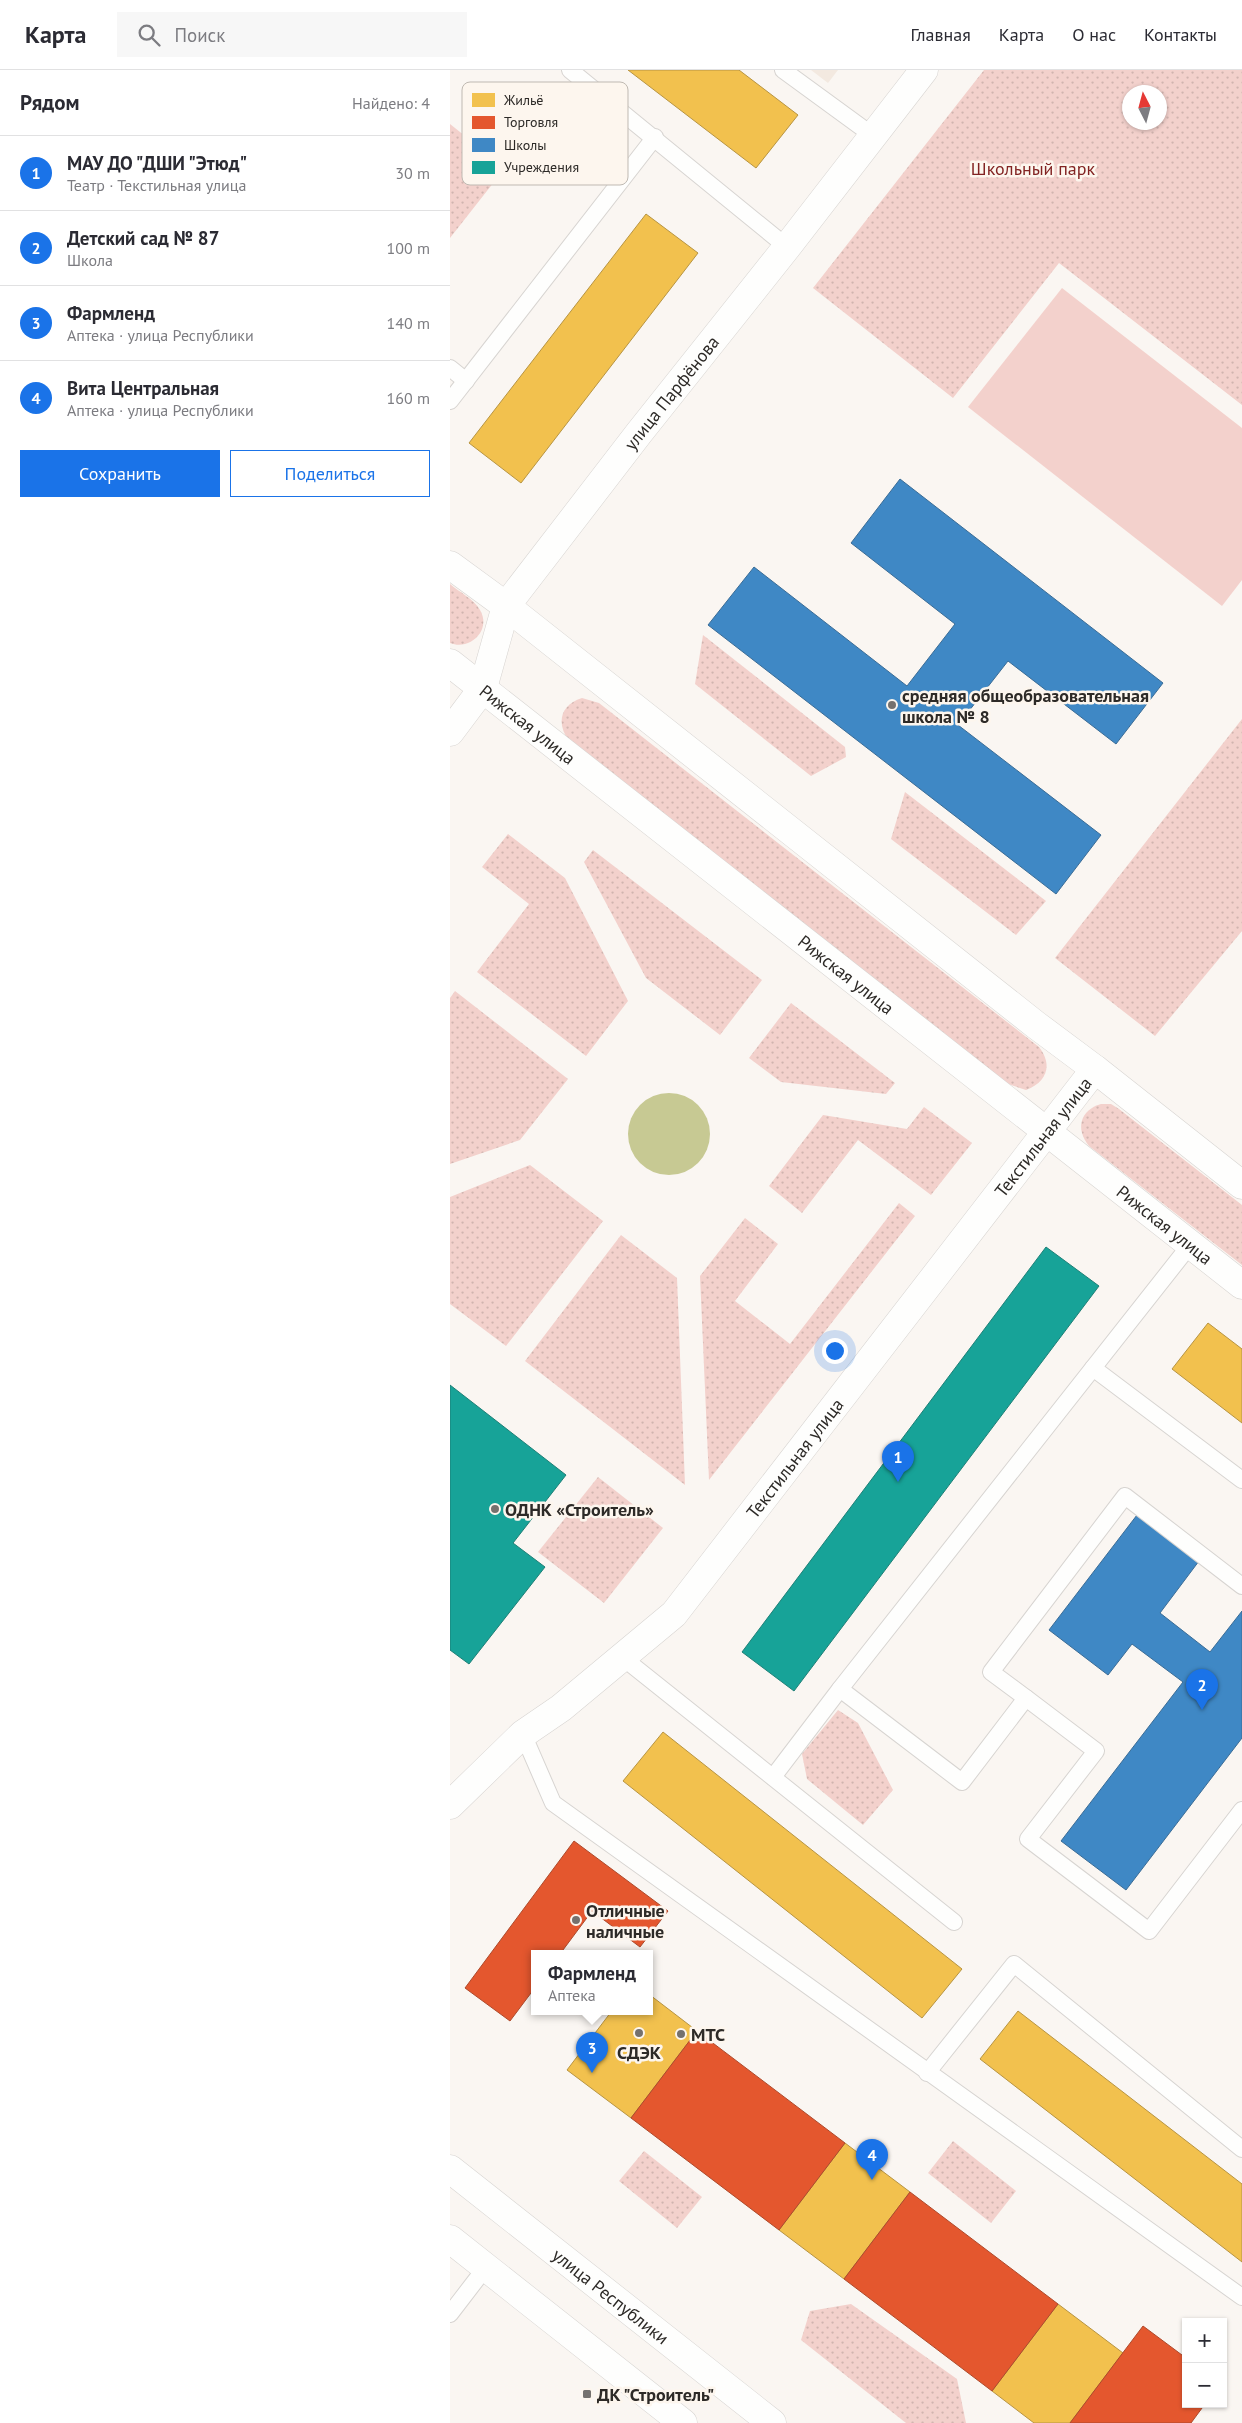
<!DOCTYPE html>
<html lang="ru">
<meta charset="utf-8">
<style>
:root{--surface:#fff;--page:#f7f7f7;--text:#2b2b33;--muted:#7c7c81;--line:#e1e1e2;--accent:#1a73e8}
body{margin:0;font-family:"PT Sans",sans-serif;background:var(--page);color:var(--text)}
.controls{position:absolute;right:15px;bottom:15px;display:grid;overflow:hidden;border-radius:0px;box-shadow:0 1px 4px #0004}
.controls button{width:45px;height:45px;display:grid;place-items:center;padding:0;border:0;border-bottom:1px solid var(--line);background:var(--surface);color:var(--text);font:25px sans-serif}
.compass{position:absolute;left:672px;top:15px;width:45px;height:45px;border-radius:50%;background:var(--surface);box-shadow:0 1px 4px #0004;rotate:354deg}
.you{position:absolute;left:384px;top:1280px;width:18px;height:18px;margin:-12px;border:4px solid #fff;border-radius:50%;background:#1a73e8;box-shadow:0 0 0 8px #1a73e833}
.badge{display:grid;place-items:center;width:32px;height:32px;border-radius:50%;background:var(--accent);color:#fff;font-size:16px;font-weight:700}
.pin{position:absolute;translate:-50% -41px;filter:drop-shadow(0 1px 2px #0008)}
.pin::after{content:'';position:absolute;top:26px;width:18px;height:15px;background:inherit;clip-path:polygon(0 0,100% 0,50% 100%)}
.popup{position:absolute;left:81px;top:1880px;width:122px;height:65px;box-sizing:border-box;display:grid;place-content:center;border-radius:0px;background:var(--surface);filter:drop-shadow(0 1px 4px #0005);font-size:16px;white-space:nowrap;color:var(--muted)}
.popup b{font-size:19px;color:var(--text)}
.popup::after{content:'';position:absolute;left:50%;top:100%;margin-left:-10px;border:10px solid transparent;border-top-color:var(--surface)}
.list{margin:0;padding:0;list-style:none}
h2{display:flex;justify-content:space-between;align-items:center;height:65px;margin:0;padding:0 20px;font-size:21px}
h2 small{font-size:16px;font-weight:400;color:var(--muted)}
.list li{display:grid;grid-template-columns:32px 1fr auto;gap:15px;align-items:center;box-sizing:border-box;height:75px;padding:0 20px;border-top:1px solid var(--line)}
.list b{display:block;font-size:19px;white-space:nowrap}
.list p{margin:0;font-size:16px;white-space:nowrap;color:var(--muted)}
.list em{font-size:16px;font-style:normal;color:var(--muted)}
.actions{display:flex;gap:10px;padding:15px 20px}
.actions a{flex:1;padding:11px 0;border:1px solid var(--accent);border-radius:0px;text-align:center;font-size:18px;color:var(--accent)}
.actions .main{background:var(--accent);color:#fff}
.icon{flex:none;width:28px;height:28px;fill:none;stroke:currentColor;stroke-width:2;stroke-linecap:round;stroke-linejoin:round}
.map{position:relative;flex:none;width:792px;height:2353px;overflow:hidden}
header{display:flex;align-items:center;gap:30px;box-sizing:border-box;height:70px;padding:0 25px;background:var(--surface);border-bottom:1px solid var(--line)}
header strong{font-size:24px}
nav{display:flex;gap:28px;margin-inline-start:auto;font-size:18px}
.search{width:350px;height:45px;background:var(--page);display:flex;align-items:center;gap:12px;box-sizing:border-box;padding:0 18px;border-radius:0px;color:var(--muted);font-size:19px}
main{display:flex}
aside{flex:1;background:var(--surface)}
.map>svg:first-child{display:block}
.built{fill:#f3e9e0}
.grass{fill:url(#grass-dots);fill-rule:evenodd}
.garden{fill:#f3d1cc}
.water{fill:#c7c993}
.homes{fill:#f2c14e;stroke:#b79442}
.shops{fill:#e4572e;stroke:#ad4a2c}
.schools{fill:#3f88c5;stroke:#3a6c96}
.public{fill:#17a398;stroke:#1e7f76}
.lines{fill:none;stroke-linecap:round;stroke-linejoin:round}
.service-casing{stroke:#d7d4d1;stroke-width:18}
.minor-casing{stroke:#d7d4d1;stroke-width:29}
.tertiary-casing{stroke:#d7d4d1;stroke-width:29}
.primary-casing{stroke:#d7d4d1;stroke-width:29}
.service{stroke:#fefefd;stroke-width:16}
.minor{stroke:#fefefd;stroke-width:28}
.tertiary{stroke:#fefefd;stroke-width:28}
.primary{stroke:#fefefd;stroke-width:28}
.poi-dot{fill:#75716e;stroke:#fdf6ee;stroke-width:2}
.labels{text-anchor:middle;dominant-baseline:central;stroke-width:5;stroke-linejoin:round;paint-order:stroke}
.park-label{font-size:18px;fill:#822322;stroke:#fdf6ee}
.street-label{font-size:18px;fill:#2d2a27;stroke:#fdf6ee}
.poi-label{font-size:18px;font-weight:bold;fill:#2d2a27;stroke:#fdf6ee;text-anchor:start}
.key{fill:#fdf6ee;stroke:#bfb9b2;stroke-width:1}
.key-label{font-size:14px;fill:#2d2a27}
</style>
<header>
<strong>Карта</strong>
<div class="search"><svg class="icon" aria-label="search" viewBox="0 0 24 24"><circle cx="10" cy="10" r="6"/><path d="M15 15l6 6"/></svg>Поиск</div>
<nav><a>Главная</a><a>Карта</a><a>О нас</a><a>Контакты</a></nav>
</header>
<main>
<aside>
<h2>Рядом<small>Найдено: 4</small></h2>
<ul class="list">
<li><span class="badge">1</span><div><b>МАУ ДО &quot;ДШИ &quot;Этюд&quot;</b><p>Театр · Текстильная улица</p></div><em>30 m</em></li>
<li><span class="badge">2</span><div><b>Детский сад № 87</b><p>Школа</p></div><em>100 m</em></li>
<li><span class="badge">3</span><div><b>Фармленд</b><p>Аптека · улица Республики</p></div><em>140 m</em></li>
<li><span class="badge">4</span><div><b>Вита Центральная</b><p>Аптека · улица Республики</p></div><em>160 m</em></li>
</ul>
<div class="actions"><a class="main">Сохранить</a><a>Поделиться</a></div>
</aside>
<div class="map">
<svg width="792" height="2353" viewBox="0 0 792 2353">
<defs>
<pattern id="grass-dots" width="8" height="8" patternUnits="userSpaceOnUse" patternTransform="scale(1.25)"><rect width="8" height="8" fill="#f3d1cc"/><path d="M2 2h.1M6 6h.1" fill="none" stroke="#d1b4af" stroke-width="1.8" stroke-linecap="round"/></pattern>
</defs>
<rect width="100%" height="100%" fill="#faf6f2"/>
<path class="built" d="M361,0H388L378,13Z"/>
<g class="grass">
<path d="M534,0H792V335L609,193L503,328L363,218ZM680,22H710V52H680Z"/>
<path d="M0,54L55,98L0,168Z"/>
<path d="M0,514C9,522 24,529 30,540C42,560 20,581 0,573Z"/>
<path d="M253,565L395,677L396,687L361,706L245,614Z"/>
<path d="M132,628L149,633L589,977C603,995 597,1012 576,1020L558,1014L119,671C106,653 110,635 132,628Z"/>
<path d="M792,649V861L705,966L605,888Z"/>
<path d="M455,722L596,831L566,865L441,769Z"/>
<path d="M58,764L115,808L178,931L136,986L27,902L79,834L32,797Z"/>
<path d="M143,780L312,910L270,965L196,908L134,792Z"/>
<path d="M5,921L118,1009L70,1070L0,1094V928Z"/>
<path d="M341,933L445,1013L436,1024L331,1012L299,988Z"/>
<path d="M651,1034H661L669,1039L792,1135V1195L639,1076C625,1059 630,1040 651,1034Z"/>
<path d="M474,1037L522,1073L481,1125L408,1070L352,1143L319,1116L373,1045L457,1059Z"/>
<path d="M80,1095L153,1151L56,1276L0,1234V1127Z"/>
<path d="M449,1133L465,1146L259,1410L250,1206L295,1148L328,1174L285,1231L340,1274Z"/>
<path d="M171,1165L227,1208L235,1415L75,1291Z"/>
<path d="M148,1407L213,1458L154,1533L88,1482Z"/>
<path d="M388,1640L408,1653L443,1720L413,1755L357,1709L352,1684Z"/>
<path d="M503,2071L566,2121L541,2153L478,2103Z"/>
<path d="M194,2081L252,2127L227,2158L169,2111Z"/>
<path d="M401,2234L507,2309L516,2353H456L351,2270L360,2241Z"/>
</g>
<path class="garden" d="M612,218L792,358V510L772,536L518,337Z"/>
<circle class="water" cx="219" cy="1064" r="41"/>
<g class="homes">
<path d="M178,0H289L348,45L306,98Z"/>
<path d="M196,144L248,183L71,413L19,373Z"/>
<path d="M758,1253L792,1279V1353L722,1299Z"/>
<path d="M213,1662L512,1899L472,1948L173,1711Z"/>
<path d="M200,1925L247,1961L181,2048L117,2000L161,1942H200Z"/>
<path d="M568,1941L792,2114V2192L530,1989Z"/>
<path d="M395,2073L460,2122L394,2209L329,2160Z"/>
<path d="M608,2234L673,2283L620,2353H584L542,2321Z"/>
</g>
<g class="shops">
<path d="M124,1771L218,1841L190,1877L142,1841L110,1884H84V1919L60,1951L15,1918Z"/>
<path d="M247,1961L395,2073L329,2160L181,2048Z"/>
<path d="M460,2122L608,2234L542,2321L394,2209Z"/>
<path d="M693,2256L736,2288V2334H755L741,2353H620Z"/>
</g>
<g class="schools">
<path d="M450,409L713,613L666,674L558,591L508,655L651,765L606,824L258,555L304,497L457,616L505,554L401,473Z"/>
<path d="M687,1445L749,1491L710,1543L760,1582L792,1541V1668L676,1820L611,1771L733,1612L682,1574L658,1605L599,1560Z"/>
</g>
<g class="public">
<path d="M596,1177L649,1216L344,1621L292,1582Z"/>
<path d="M0,1315L116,1405L63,1473L95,1497L19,1594L0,1580Z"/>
</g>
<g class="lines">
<defs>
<g id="service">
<path d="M120,0L337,177"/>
<path d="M333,0L422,65"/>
<path d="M0,298L16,311"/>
<path d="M0,331L205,67"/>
<path d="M643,1298L792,1410"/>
<path d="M172,1587L504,1852"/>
<path d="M390,1619L740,1175"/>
<path d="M576,1628L646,1681L578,1769L699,1861L792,1740"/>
<path d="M73,1664L103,1733L792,2227"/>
<path d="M323,1707L390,1619L512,1712L576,1628L541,1602L675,1426L792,1516"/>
<path d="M477,2003L564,1894L792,2079"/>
<path d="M0,2244L36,2197"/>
</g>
<g id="minor">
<path id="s1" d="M0,662L33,618L56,536L189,363L337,177L474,0"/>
<path id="s2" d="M0,1735L73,1664L111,1638L224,1544L645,999"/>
</g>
<g id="tertiary">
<path d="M0,495L56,536L586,955L645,999L792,1115"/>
<path id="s3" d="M0,593L792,1215"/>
</g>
<g id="primary">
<path id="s4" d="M0,2099L322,2353"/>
<path d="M0,2169L233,2353"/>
</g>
</defs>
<use href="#service" class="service-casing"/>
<use href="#minor" class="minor-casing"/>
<use href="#tertiary" class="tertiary-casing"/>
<use href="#primary" class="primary-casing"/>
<use href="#service" class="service"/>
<use href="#minor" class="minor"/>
<use href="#tertiary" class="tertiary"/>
<use href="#primary" class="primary"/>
</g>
<g class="poi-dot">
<circle cx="442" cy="635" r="5"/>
<circle cx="45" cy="1439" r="5"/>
<circle cx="126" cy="1850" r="5"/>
<circle cx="189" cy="1963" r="5"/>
<circle cx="231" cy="1964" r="5"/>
<rect x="132" y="2319" width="10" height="10" rx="2.5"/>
</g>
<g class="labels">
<g class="park-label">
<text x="583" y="98">Школьный парк</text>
</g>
<g class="street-label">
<text stroke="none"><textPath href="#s1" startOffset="410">улица Парфёнова</textPath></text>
<text stroke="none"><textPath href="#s3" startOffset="99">Рижская улица</textPath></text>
<text stroke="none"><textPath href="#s3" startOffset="504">Рижская улица</textPath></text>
<text stroke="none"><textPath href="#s2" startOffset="898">Текстильная улица</textPath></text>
<text stroke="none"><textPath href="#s3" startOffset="909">Рижская улица</textPath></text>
<text stroke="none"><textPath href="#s2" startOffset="492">Текстильная улица</textPath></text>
<text stroke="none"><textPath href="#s4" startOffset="205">улица Республики</textPath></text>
</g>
<g class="poi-label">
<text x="452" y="625">средняя общеобразовательная<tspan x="452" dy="21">школа № 8</tspan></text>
<text x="55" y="1439">ОДНК «Строитель»</text>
<text x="136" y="1840">Отличные<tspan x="136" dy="21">наличные</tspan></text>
<text x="241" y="1964">МТС</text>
<text x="189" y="1982" text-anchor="middle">СДЭК</text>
<text x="147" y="2324">ДК "Строитель"</text>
</g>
</g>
<rect x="12" y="12" width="166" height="103" rx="8" class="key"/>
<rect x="22" y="23" width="23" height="14" fill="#f2c14e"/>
<rect x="22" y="46" width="23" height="13" fill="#e4572e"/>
<rect x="22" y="68" width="23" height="14" fill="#3f88c5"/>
<rect x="22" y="91" width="23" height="13" fill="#17a398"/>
<g class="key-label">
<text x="54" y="35">Жильё</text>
<text x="54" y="57">Торговля</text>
<text x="54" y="80">Школы</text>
<text x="54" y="102">Учреждения</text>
</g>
</svg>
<div class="controls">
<button>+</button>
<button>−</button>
</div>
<svg class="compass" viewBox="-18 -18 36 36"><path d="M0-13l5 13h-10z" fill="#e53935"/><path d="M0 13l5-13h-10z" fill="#7c7c81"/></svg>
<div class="you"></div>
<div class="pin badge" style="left:448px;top:1412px">1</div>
<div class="pin badge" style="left:752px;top:1640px">2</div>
<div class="pin badge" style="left:142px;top:2003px">3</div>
<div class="popup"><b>Фармленд</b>Аптека</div>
<div class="pin badge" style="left:422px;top:2110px">4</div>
</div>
</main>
